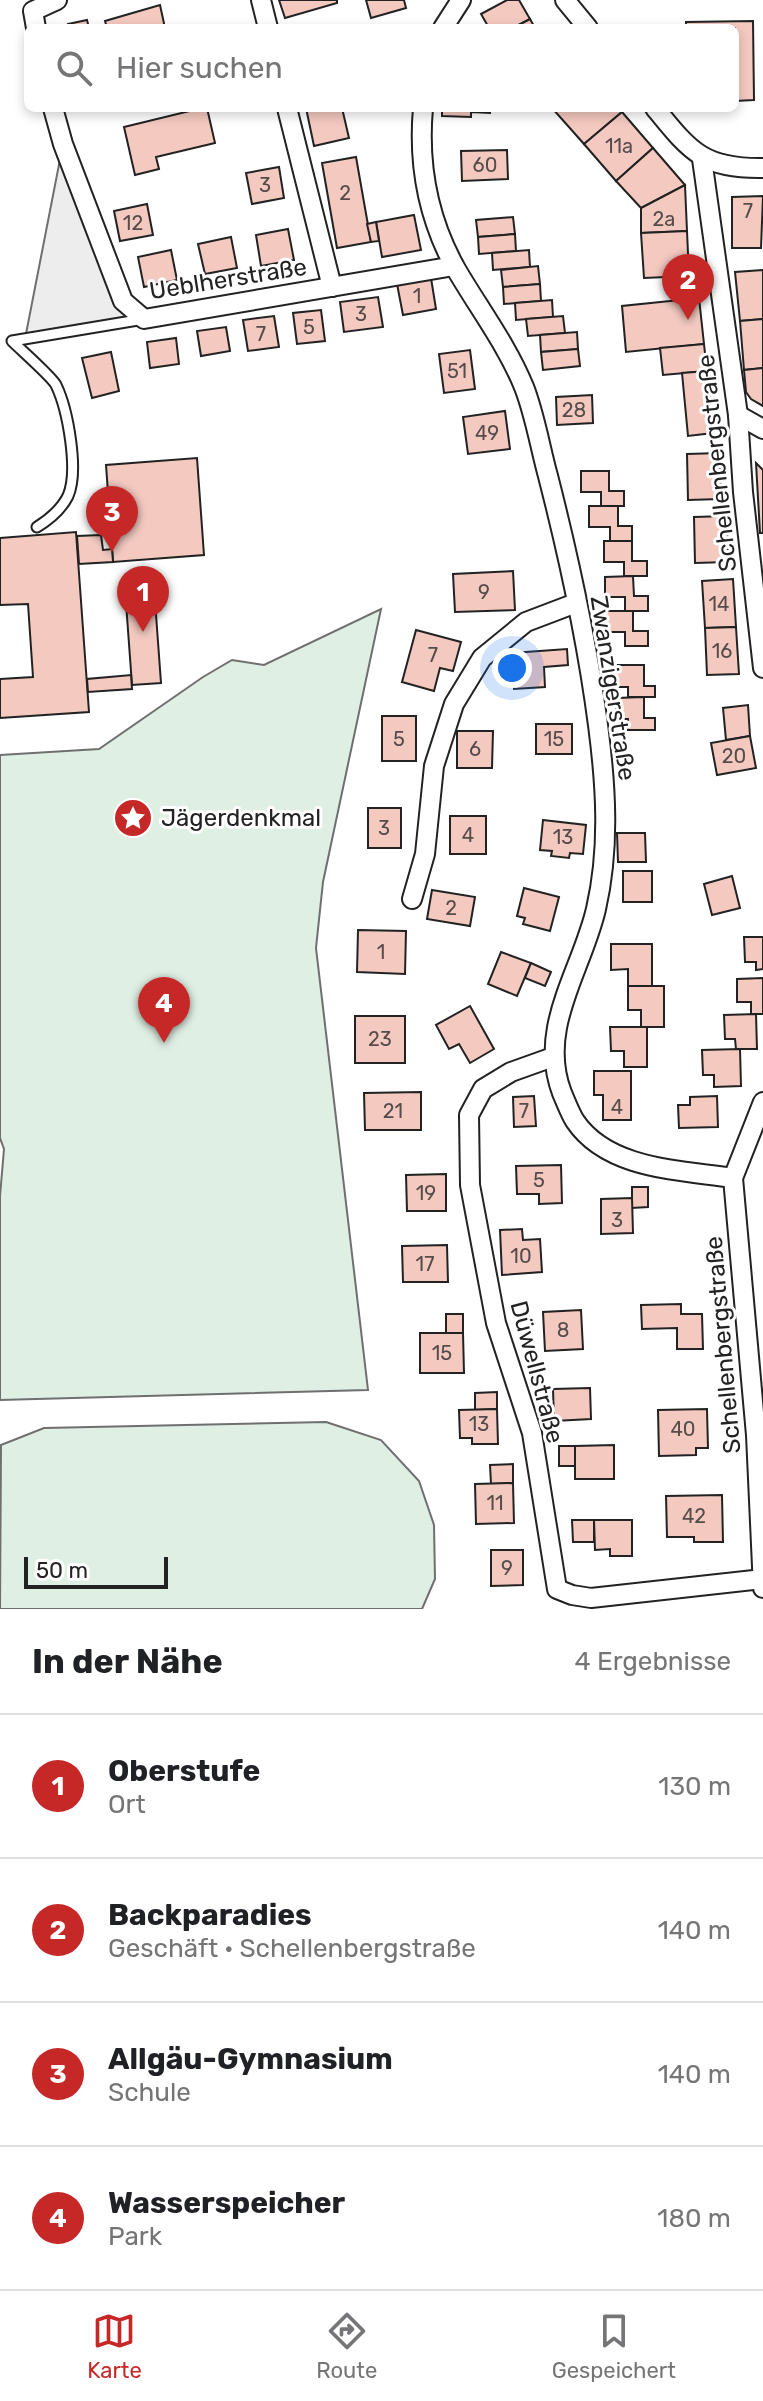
<!DOCTYPE html>
<html lang="de">
<meta charset="utf-8">
<style>
:root{--surface:#fff;--page:#f2f2f2;--text:#202124;--muted:#757577;--line:#e0e0e0;--accent:#c62828}
body{margin:0;font-family:Rubik,sans-serif;background:var(--page);color:var(--text)}
.scale{position:absolute;left:24px;bottom:20px;width:144px;box-sizing:border-box;padding-left:8px;border:4px solid #222;border-top:0;font-size:22px;line-height:28px;white-space:nowrap;color:#222;-webkit-text-stroke:6px #fff;paint-order:stroke}
.you{position:absolute;left:512px;top:668px;width:28px;height:28px;margin:-20px;border:6px solid #fff;border-radius:50%;background:#1a73e8;box-shadow:0 0 0 12px #1a73e833}
.badge{display:grid;place-items:center;width:52px;height:52px;border-radius:50%;background:var(--accent);color:#fff;font-size:26px;font-weight:700}
.pin{position:absolute;translate:-50% -66px;filter:drop-shadow(0 2px 4px #0008)}
.pin::after{content:'';position:absolute;top:42px;width:28px;height:24px;background:inherit;clip-path:polygon(0 0,100% 0,50% 100%)}
.list{margin:0;padding:0;list-style:none}
h2{display:flex;justify-content:space-between;align-items:center;height:104px;margin:0;padding:0 32px;font-size:34px}
h2 small{font-size:26px;font-weight:400;color:var(--muted)}
.list li{display:grid;grid-template-columns:52px 1fr auto;gap:24px;align-items:center;box-sizing:border-box;height:144px;padding:0 32px;border-top:2px solid var(--line)}
.list b{display:block;font-size:30px;white-space:nowrap}
.list p{margin:0;font-size:26px;white-space:nowrap;color:var(--muted)}
.list em{font-size:26px;font-style:normal;color:var(--muted)}
.icon{flex:none;width:44px;height:44px;fill:none;stroke:currentColor;stroke-width:2;stroke-linecap:round;stroke-linejoin:round}
.map{position:relative;flex:none;width:763px;height:1609px;overflow:hidden}
.search{position:absolute;background:var(--surface);box-shadow:0 4px 12px #0003;left:24px;right:24px;top:24px;height:88px;display:flex;align-items:center;gap:20px;box-sizing:border-box;padding:0 28px;border-radius:12px;color:var(--muted);font-size:30px}
.sheet{height:680px;background:var(--surface)}
nav{display:flex;justify-content:space-around;align-items:center;box-sizing:border-box;height:112px;border-top:2px solid var(--line);background:var(--surface);font-size:22px;color:var(--muted)}
nav a{display:grid;justify-items:center;gap:4px}
nav .on{color:var(--accent)}
.map>svg:first-child{display:block}
.green{fill:#e0efe3;stroke:#6f6f6f;stroke-width:2}
.parking{fill:#ededed;stroke:#6f6f6f;stroke-width:2}
.building{fill:#f3c9c0;stroke:#222;stroke-width:2}
.lines{fill:none;stroke-linecap:round;stroke-linejoin:round}
.service-casing{stroke:#222;stroke-width:13}
.minor-casing{stroke:#222;stroke-width:22}
.service{stroke:#fff;stroke-width:9}
.minor{stroke:#fff;stroke-width:18}
.labels{text-anchor:middle;dominant-baseline:central;stroke-width:6;stroke-linejoin:round;paint-order:stroke}
.number-label{font-size:20px;fill:#564c4a}
.street-label{font-size:24px;fill:#222;stroke:#fff}
.poi-label{font-size:24px;fill:#222;stroke:#fff;text-anchor:start}
</style>
<div class="map">
<svg width="763" height="1609" viewBox="0 0 763 1609">
<rect width="100%" height="100%" fill="#fff"/>
<g class="green">
<path d="M381,609L323,882L316,948L368,1390L0,1400V1196L4,1149L0,1138V755L99,749L203,677L232,660L264,665Z"/>
<path d="M326,1422L381,1440L419,1481L434,1525L435,1579L422,1609H0L1,1445L44,1428Z"/>
</g>
<path class="parking" d="M63,144L123,301L128,321L25,339Z"/>
<g class="building">
<path d="M279,0H337V3L285,18Z"/>
<path d="M366,0H404L406,8L371,18Z"/>
<path d="M507,0H519L530,19L513,28H489L481,14Z"/>
<path d="M160,5L165,28H107L105,21Z"/>
<path d="M530,19L535,28H513Z"/>
<path d="M87,20L89,28H69L68,24Z"/>
<path d="M753,21L754,100L735,101V28H686V22Z"/>
<path d="M202,108H207L215,143L156,157L159,169L135,175L124,127Z"/>
<path d="M306,108H342L349,138L314,146Z"/>
<path d="M442,108H490V113L471,112V117L442,116Z"/>
<path d="M552,108H618L622,112L584,144Z"/>
<path d="M622,112L653,148L616,181L584,144Z"/>
<path d="M653,148L685,185L641,208L616,181Z"/>
<path d="M507,150L508,179L462,181L461,151Z"/>
<path d="M356,157L371,242L337,248L322,163Z"/>
<path d="M279,167L284,198L252,204L246,173Z"/>
<path d="M685,185L687,231L641,233V208Z"/>
<path d="M763,196L761,248H732V197Z"/>
<path d="M147,204L153,235L120,241L114,211Z"/>
<path d="M414,215L421,250L382,257L376,222Z"/>
<path d="M513,217L515,234L478,237L476,220Z"/>
<path d="M376,222L379,241L371,242L367,224Z"/>
<path d="M288,229L294,260L261,266L256,235Z"/>
<path d="M687,231L689,276L644,278L641,233Z"/>
<path d="M515,234L516,251L479,254L478,237Z"/>
<path d="M231,237L237,268L205,274L198,244Z"/>
<path d="M171,250L177,280L144,287L138,257Z"/>
<path d="M529,250L530,267L493,270L492,253Z"/>
<path d="M538,266L540,284L503,287L501,270Z"/>
<path d="M763,270V319L740,321L735,272Z"/>
<path d="M431,278L436,309L403,315L397,284Z"/>
<path d="M540,284L541,301L504,304L503,287Z"/>
<path d="M378,297L383,327L344,332L340,302Z"/>
<path d="M699,298L704,344L626,352L622,306Z"/>
<path d="M552,300L553,317L516,320L515,303Z"/>
<path d="M321,310L325,341L297,344L293,313Z"/>
<path d="M274,316L279,347L248,351L243,320Z"/>
<path d="M563,316L565,333L528,336L526,319Z"/>
<path d="M763,319V368L744,370L740,321Z"/>
<path d="M226,327L230,351L201,356L197,331Z"/>
<path d="M577,332L578,349L541,352L540,335Z"/>
<path d="M176,338L179,364L150,368L147,342Z"/>
<path d="M704,344L707,371L663,375L660,348Z"/>
<path d="M578,349L580,366L543,370L541,352Z"/>
<path d="M470,350L475,389L444,393L439,354Z"/>
<path d="M111,352L119,391L92,398L82,358Z"/>
<path d="M763,368V406L751,399L746,392L744,370Z"/>
<path d="M707,371L713,433L688,436L682,373Z"/>
<path d="M592,395L593,423L557,425L556,397Z"/>
<path d="M505,411L510,449L468,454L463,417Z"/>
<path d="M720,453L721,499L688,500L687,454Z"/>
<path d="M197,458L204,555L113,562L106,465Z"/>
<path d="M756,463L763,470V533H760Z"/>
<path d="M581,471H609V491H624V506H601V492H581Z"/>
<path d="M589,506H618V526H632V541H610V527H589Z"/>
<path d="M727,516L728,562L695,563L694,517Z"/>
<path d="M76,532L89,712L0,718V679L33,677L28,604L0,605V538Z"/>
<path d="M101,535L103,550L112,549L113,562L79,564L77,536Z"/>
<path d="M604,541H632V561H647V576H624V562H604Z"/>
<path d="M513,571L515,610L455,612L453,574Z"/>
<path d="M633,576L634,596H648V611H625V597H605V577Z"/>
<path d="M733,579L736,627L705,628L702,581Z"/>
<path d="M154,587L161,683L132,685L125,589Z"/>
<path d="M604,611H633V631H648V646H625V632H604Z"/>
<path d="M736,627L739,674L707,675L705,628Z"/>
<path d="M416,630L461,642L453,671L440,668L434,691L402,682Z"/>
<path d="M567,649L568,665L544,667L545,687L514,689L512,653Z"/>
<path d="M615,665H644V686H655V697H628V687H615Z"/>
<path d="M131,675L132,689L88,692L87,679Z"/>
<path d="M644,697V718H655V730H628V719H616V698Z"/>
<path d="M748,705L750,736L726,740L723,708Z"/>
<rect x="382" y="716" width="34" height="45"/>
<rect x="536" y="724" width="36" height="30"/>
<path d="M457,731H493L492,768H457Z"/>
<path d="M750,736L756,768L717,775L711,743Z"/>
<rect x="368" y="808" width="33" height="40"/>
<rect x="450" y="816" width="36" height="38"/>
<path d="M543,820L586,825L583,854L570,853L569,858L551,856L552,851L540,850Z"/>
<path d="M617,833H645L646,862H618Z"/>
<rect x="623" y="871" width="29" height="31"/>
<path d="M732,876L740,908L712,915L704,884Z"/>
<path d="M524,888L559,897L550,931L523,924L525,918L517,916Z"/>
<path d="M432,890L475,897L470,926L427,919Z"/>
<path d="M358,930L406,931L405,974L357,972Z"/>
<path d="M744,937H763V969L756,970V962H745Z"/>
<path d="M611,944H652V986H628V969L611,970Z"/>
<path d="M501,952L531,963L517,996L488,984Z"/>
<path d="M531,963L551,972L545,986L525,978Z"/>
<path d="M763,978V1014H751V1002H737V979Z"/>
<path d="M628,986H664V1027H641V1010H628Z"/>
<path d="M470,1006L494,1049L470,1063L459,1044L449,1049L436,1025Z"/>
<path d="M756,1014L757,1049H736L735,1039H725L724,1015Z"/>
<rect x="355" y="1016" width="50" height="47"/>
<path d="M610,1027H647V1067H624V1051H611Z"/>
<path d="M740,1049L741,1086L714,1087V1075H703L702,1050Z"/>
<path d="M594,1071H631V1120H603V1095H594Z"/>
<path d="M421,1092V1130H365L364,1093Z"/>
<path d="M534,1096L536,1126L514,1127L513,1097Z"/>
<path d="M717,1096L718,1127L679,1128L678,1105H690V1097Z"/>
<path d="M561,1165L562,1203L539,1204V1194H517L516,1166Z"/>
<path d="M446,1174V1211H407L406,1175Z"/>
<path d="M632,1187H648V1207L632,1208Z"/>
<path d="M632,1198L633,1233L601,1234V1199Z"/>
<path d="M522,1229L523,1240L540,1239L542,1272L502,1275L500,1230Z"/>
<path d="M447,1245L448,1282H403L402,1246Z"/>
<path d="M681,1304V1314H702L703,1349H677V1328L642,1329L641,1305Z"/>
<path d="M581,1310L583,1349L545,1351L543,1312Z"/>
<rect x="446" y="1314" width="17" height="19"/>
<path d="M420,1333H463L464,1373H420Z"/>
<path d="M590,1388L591,1419L554,1421L553,1389Z"/>
<path d="M497,1392V1409L475,1410V1393Z"/>
<path d="M497,1409L498,1444H472V1438H460L459,1410Z"/>
<path d="M707,1409L708,1448H696V1455L659,1456L658,1410Z"/>
<path d="M614,1445V1479H575V1446Z"/>
<rect x="559" y="1446" width="16" height="20"/>
<path d="M513,1464V1483L491,1484L490,1465Z"/>
<path d="M513,1483L514,1523L476,1524L475,1484Z"/>
<path d="M722,1495L723,1542H694V1537H667L666,1496Z"/>
<path d="M572,1520H594V1542H573Z"/>
<path d="M594,1520H632V1556H610V1549L595,1550Z"/>
<path d="M491,1550H523V1585L491,1586Z"/>
</g>
<g class="lines">
<defs>
<path id="service" d="M37,527C50,519 61,510 68,496C79,471 68,410 56,385C52,377 21,350 12,341L144,319"/>
<g id="minor">
<path d="M261,0L268,28"/>
<path d="M565,0L588,28"/>
<path d="M36,28L33,11L57,0"/>
<path d="M443,28L461,0"/>
<path d="M53,108L63,144L123,301L144,319L454,266"/>
<path d="M287,108L332,287"/>
<path d="M423,108C418,164 428,219 456,269C478,307 507,345 524,387C535,415 540,447 548,476C569,558 587,641 598,725C606,786 610,848 596,909C582,970 537,1028 562,1093C566,1102 570,1113 575,1121C608,1170 681,1170 733,1178"/>
<path d="M655,108C690,151 703,169 763,168"/>
<path d="M702,159L738,415L743,492L763,668"/>
<path d="M738,415L763,429"/>
<path d="M412,899L425,854L434,766L454,704L482,658L526,622L576,603"/>
<path d="M553,1057L511,1072L483,1089L469,1115L470,1185L496,1323L532,1433L557,1589L572,1595L591,1598L763,1579"/>
<path d="M763,1588L756,1435L733,1178L763,1102"/>
</g>
</defs>
<use href="#service" class="service-casing"/>
<use href="#minor" class="minor-casing"/>
<use href="#service" class="service"/>
<use href="#minor" class="minor"/>
</g>
<defs>
<symbol id="sight-disc" viewBox="-11 -11 22 22"><circle r="9.5" fill="#c62828" stroke="#fff"/><path d="M0-6L1.8-2.2L6-1.7L2.9 1.2L3.7 5.4L0 3.3L-3.7 5.4L-2.9 1.2L-6-1.7L-1.8-2.2Z" fill="#fff"/></symbol>
</defs>
<g fill-rule="evenodd">
<use href="#sight-disc" x="111" y="796" width="44" height="44"/>
</g>
<g class="labels">
<g class="number-label">
<text x="619" y="146">11a</text>
<text x="485" y="165">60</text>
<text x="265" y="185">3</text>
<text x="345" y="193">2</text>
<text x="748" y="211">7</text>
<text x="664" y="219">2a</text>
<text x="133" y="223">12</text>
<text x="417" y="296">1</text>
<text x="361" y="314">3</text>
<text x="309" y="327">5</text>
<text x="261" y="334">7</text>
<text x="457" y="371">51</text>
<text x="574" y="410">28</text>
<text x="487" y="433">49</text>
<text x="484" y="592">9</text>
<text x="719" y="604">14</text>
<text x="722" y="651">16</text>
<text x="433" y="655">7</text>
<text x="399" y="739">5</text>
<text x="554" y="739">15</text>
<text x="475" y="749">6</text>
<text x="734" y="756">20</text>
<text x="384" y="828">3</text>
<text x="468" y="835">4</text>
<text x="563" y="837">13</text>
<text x="451" y="908">2</text>
<text x="381" y="952">1</text>
<text x="380" y="1039">23</text>
<text x="617" y="1107">4</text>
<text x="393" y="1111">21</text>
<text x="524" y="1111">7</text>
<text x="539" y="1180">5</text>
<text x="426" y="1193">19</text>
<text x="617" y="1220">3</text>
<text x="521" y="1256">10</text>
<text x="425" y="1264">17</text>
<text x="563" y="1330">8</text>
<text x="442" y="1353">15</text>
<text x="479" y="1424">13</text>
<text x="683" y="1429">40</text>
<text x="495" y="1503">11</text>
<text x="694" y="1516">42</text>
<text x="507" y="1568">9</text>
</g>
<g class="street-label">
<text transform="translate(228 279) rotate(-9)">Ueblherstraße</text>
<text transform="translate(717 463) rotate(-96)">Schellenbergstraße</text>
<text transform="translate(613 688) rotate(81)">Zwanzigerstraße</text>
<text transform="translate(723 1345) rotate(-95)">Schellenbergstraße</text>
<text transform="translate(537 1372) rotate(75)">Düwellstraße</text>
</g>
<g class="poi-label">
<text x="161" y="818">Jägerdenkmal</text>
</g>
</g>
</svg>
<div class="scale">50 m</div>
<div class="you"></div>
<div class="pin badge" style="left:143px;top:632px">1</div>
<div class="pin badge" style="left:688px;top:320px">2</div>
<div class="pin badge" style="left:112px;top:552px">3</div>
<div class="pin badge" style="left:164px;top:1043px">4</div>
<div class="search"><svg class="icon" aria-label="search" viewBox="0 0 24 24"><circle cx="10" cy="10" r="6"/><path d="M15 15l6 6"/></svg>Hier suchen</div>
</div>
<section class="sheet">
<h2>In der Nähe<small>4 Ergebnisse</small></h2>
<ul class="list">
<li><span class="badge">1</span><div><b>Oberstufe</b><p>Ort</p></div><em>130 m</em></li>
<li><span class="badge">2</span><div><b>Backparadies</b><p>Geschäft · Schellenbergstraße</p></div><em>140 m</em></li>
<li><span class="badge">3</span><div><b>Allgäu-Gymnasium</b><p>Schule</p></div><em>140 m</em></li>
<li><span class="badge">4</span><div><b>Wasserspeicher</b><p>Park</p></div><em>180 m</em></li>
</ul>
</section>
<nav>
<a class="on"><svg class="icon" aria-label="map" viewBox="0 0 24 24"><path d="M3 6l6-2 6 2 6-2v14l-6 2-6-2-6 2zM9 4v14M15 6v14"/></svg>Karte</a>
<a><svg class="icon" aria-label="directions" viewBox="0 0 24 24"><path d="M12 3l9 9-9 9-9-9zM9 14v-3h6M13 9l2 2-2 2"/></svg>Route</a>
<a><svg class="icon" aria-label="saved" viewBox="0 0 24 24"><path d="M7 4h10v16l-5-4-5 4z"/></svg>Gespeichert</a>
</nav>
